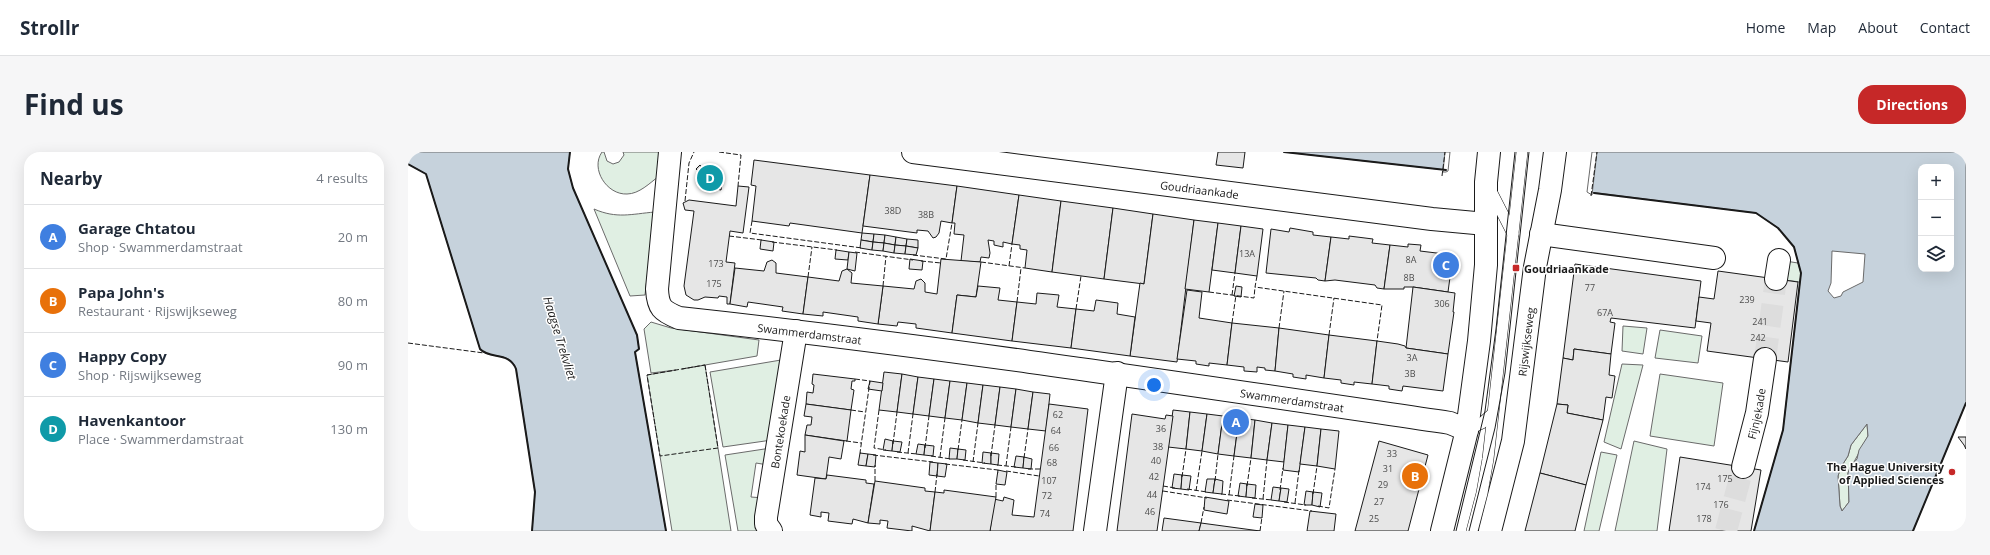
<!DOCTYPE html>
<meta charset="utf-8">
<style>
:root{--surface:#fff;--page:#f6f6f7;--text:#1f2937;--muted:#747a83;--line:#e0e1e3;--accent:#c62828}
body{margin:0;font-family:"Open Sans",sans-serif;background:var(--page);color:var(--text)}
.controls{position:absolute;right:12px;top:12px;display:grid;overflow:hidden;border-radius:8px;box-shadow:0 4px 16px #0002}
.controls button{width:36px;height:36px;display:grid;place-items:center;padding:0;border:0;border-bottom:1px solid var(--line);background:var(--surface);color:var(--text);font:20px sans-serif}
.you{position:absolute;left:746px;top:233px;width:14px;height:14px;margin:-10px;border:3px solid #fff;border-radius:50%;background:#1a73e8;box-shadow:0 0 0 6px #1a73e833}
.badge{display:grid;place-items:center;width:26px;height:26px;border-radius:50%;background:var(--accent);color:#fff;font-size:13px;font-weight:700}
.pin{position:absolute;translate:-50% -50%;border:2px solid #fff;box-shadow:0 1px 4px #0006}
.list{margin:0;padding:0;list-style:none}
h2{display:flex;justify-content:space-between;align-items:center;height:52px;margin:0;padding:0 16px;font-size:17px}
h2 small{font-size:13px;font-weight:400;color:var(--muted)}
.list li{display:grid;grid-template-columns:26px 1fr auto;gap:12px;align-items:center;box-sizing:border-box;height:64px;padding:0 16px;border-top:1px solid var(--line)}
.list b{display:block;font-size:15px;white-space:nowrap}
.list p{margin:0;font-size:13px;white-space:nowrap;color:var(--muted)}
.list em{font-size:13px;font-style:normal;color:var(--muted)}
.icon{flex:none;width:22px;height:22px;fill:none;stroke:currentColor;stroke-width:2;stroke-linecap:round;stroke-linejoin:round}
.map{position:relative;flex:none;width:1558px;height:379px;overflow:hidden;border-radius:16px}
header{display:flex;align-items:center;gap:24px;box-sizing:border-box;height:56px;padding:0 20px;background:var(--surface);border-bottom:1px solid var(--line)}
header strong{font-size:19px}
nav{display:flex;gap:22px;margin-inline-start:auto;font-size:14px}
.intro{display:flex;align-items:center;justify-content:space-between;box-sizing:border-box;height:96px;padding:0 24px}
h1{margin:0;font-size:28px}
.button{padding:10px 18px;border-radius:16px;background:var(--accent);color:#fff;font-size:14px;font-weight:700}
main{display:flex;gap:24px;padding:0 24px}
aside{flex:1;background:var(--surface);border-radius:16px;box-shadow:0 4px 16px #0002}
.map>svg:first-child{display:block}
.green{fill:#e0efe3;stroke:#6a6a6a}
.water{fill:#c6d2dc;stroke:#6a6a6a;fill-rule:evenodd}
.pier{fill:#fff;stroke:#6a6a6a}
.building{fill:#e6e6e6;stroke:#1a1a1a}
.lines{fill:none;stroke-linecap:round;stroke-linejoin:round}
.street-tunnel{stroke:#ddd;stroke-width:22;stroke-dasharray:22 11;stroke-linecap:butt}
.lane-casing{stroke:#1a1a1a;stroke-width:12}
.street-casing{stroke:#1a1a1a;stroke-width:24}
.secondary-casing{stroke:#1a1a1a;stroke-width:24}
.lane{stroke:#fff;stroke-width:11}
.street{stroke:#fff;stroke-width:22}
.secondary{stroke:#fff;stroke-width:22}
.tram{stroke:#1a1a1a;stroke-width:1}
.fence{stroke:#1a1a1a;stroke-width:1;stroke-dasharray:5 2;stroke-linecap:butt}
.wall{stroke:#1a1a1a;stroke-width:2}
.poi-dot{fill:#c62828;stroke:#fff;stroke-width:1.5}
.labels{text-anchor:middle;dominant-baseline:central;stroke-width:3;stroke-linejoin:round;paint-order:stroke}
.number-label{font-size:9px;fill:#4d4d4d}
.street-label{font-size:11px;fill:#1a1a1a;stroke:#fff}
.poi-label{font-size:11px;font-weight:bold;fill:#1a1a1a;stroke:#fff;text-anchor:start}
.water-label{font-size:12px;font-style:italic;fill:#1a1a1a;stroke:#fff}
</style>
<header>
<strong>Strollr</strong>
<nav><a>Home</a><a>Map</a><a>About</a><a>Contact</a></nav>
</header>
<div class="intro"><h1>Find us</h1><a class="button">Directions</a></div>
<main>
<aside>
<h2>Nearby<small>4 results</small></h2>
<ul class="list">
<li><span class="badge" style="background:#3f7fe0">A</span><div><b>Garage Chtatou</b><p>Shop · Swammerdamstraat</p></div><em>20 m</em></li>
<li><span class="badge" style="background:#e8710a">B</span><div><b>Papa John's</b><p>Restaurant · Rijswijkseweg</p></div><em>80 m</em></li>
<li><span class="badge" style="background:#3f7fe0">C</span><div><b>Happy Copy</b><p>Shop · Rijswijkseweg</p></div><em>90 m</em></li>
<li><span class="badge" style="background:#0f9aa8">D</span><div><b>Havenkantoor</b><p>Place · Swammerdamstraat</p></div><em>130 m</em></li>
</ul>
</aside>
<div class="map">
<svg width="1558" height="379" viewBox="0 0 1558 379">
<rect width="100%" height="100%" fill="#fff"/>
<g class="green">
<path d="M194,0H196L199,9L205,12L211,10L216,3L215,0H254L251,24C242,31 231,42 219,42C199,43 182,17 194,0Z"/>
<path d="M186,57C209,67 223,62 247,60L237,143L222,144Z"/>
<path d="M1371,108L1390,111L1393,121L1392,130L1369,127Z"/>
<path d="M243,170L263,176L351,188L349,204L274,217L297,213L323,379H264L239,223L268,218L243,221L236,177Z"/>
<path d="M1215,174L1239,176L1235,202L1214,199Z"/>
<path d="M1252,178L1294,184L1290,211L1247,206Z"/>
<path d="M373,208L364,288L315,295L302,220Z"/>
<path d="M1214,212L1235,213L1213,297L1196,290Z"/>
<path d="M1252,222L1315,231L1306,294L1242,284Z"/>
<path d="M1459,272L1460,284L1440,321L1441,350L1434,359L1432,354L1430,324L1433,315L1440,304L1443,293Z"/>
<path d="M1226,289L1259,297L1249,379H1207Z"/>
<path d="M363,296L360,313L348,311L343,345L356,346L352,379H330L317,303Z"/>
<path d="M1193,300L1209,303L1191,379H1176Z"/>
</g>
<g class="water">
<path d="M0,0H162L160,17L165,36L229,183L231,197L227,200L258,379H124L127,340L108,216C101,199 82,208 72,197L18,22L0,12Z"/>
<path d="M876,0H1040L1038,18Z"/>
<path d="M1186,0H1558V251L1505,379H1346L1375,278L1393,121L1386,95L1370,76L1348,61L1181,40ZM1513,15H1543V117H1513ZM1424,99L1457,102L1455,130L1435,140L1433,144L1426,146L1420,139L1423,131ZM1459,272L1460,284L1451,298L1449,307L1442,315L1440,321L1441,350L1434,359L1432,354L1430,324L1433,315L1440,304L1443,293Z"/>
</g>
<g class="pier">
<path d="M1037,0H1042L1040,19L1038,20H1035Z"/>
<path d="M1184,0H1189L1184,43L1179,40Z"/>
</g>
<g class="building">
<path d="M810,0H837L835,16L808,13Z"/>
<path d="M346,8L462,23L454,81L382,71L381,74L344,69L348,34L343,33Z"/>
<path d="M292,13L295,17L304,18L308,22L315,23L313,38L292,34L289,29L291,20L288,17Z"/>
<path d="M462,23L549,34L544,71L533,69L531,81L528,85L525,86L520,79L509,78V81L455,74Z"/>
<path d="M330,34L341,35L335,81L322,79L318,110L327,111L322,152H319V145L311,144L310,146L297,145L290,148H286L278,143L276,134L286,59L277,58L275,51L281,48L328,54Z"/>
<path d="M549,34L611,43L604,92L595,90V95L586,93V89L580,88L582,101L581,106L573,105L572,110L553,109L556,83L546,82L547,71H544Z"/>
<path d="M611,43L653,49L644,120L617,116L619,98L612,97V93L604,92Z"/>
<path d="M653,49L705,56L696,127L644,120Z"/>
<path d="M705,56L745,62L736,132L696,127Z"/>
<path d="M745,62L786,68L769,210L722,204L732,131L736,132Z"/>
<path d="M786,68L810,71L801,140L777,137Z"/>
<path d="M810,71L833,74L827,121L804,118Z"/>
<path d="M833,74L855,77L849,124L827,121Z"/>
<path d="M882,76L905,80V83L923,85L917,129L910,128L908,126L858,121L863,77L881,80Z"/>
<path d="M454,81L466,82L465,90L453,88Z"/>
<path d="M466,82L477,83L476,91L465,90Z"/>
<path d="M477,83L488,85L487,93L476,91Z"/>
<path d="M941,84L965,87L964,91L982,93L976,137L969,136L967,133L927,128L917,129L923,85L941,87Z"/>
<path d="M488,85L499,87L498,94L487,93Z"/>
<path d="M499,87L510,88V96L498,94Z"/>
<path d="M353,88L366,90L365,99L352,97Z"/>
<path d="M453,88L465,90L464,98L452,96Z"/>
<path d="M465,90L476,91L475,99L464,98Z"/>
<path d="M476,91L487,93L486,101L475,99Z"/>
<path d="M1000,92L1013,93L1012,99L1045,103L1040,140L1005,135H996V137H976L982,93L1000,95Z"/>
<path d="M487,93L498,94L497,102L486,101Z"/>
<path d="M498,94L510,96L508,103L497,102Z"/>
<path d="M428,98L441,100L440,108L427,107Z"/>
<path d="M441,100L449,101L447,119L439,117Z"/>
<path d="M502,107L515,109L514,118L501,117Z"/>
<path d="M533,107L573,110L568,145L549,143L544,181L508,176V172L490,170L489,174L470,172L475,134L506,137L508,129L513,127L517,131V140L529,142Z"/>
<path d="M364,108L368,111V121L400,125L395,162L374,159L375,155L340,150L339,155L322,152L327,116L356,119L359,110Z"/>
<path d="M1167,112L1293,129L1287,176L1203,166L1202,170L1207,171L1203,202L1166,197L1165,208L1155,206Z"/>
<path d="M439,117L444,121L443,131L475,134L470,172L450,169V165L415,160V164L395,162L400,125L431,129L434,119Z"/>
<path d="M1310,119L1390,130L1380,210L1299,199L1303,171L1288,169L1291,145L1306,147Z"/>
<path d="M570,134L592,136L590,148L609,150L604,189L544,181L549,143L568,145Z"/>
<path d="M828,134L834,135L833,145L826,144Z"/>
<path d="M1005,135L1047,141L1045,160H1046L1040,202L998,196Z"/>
<path d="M779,138L794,140L791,166L824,171L819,213L801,211V214L788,212V209L769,207Z"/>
<path d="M629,141L651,143L649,155L668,157L663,196L604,189L609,150L628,152Z"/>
<path d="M688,148L710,151L709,162L727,165L722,204L663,196L668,157L686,159Z"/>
<path d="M824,171L871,176L867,219L857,218V216L849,215V220L836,219V215L819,213Z"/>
<path d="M871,176L921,183L916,226L898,223V227L885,225V222L867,219Z"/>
<path d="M921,183L969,189L964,232L946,230V233L933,231V228L916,226Z"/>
<path d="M969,189L990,192L997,194L998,196L1040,202L1035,239L995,234L994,239L981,237V234L964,232Z"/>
<path d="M1166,197L1203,202L1201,223L1207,224L1204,246L1198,245L1195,268L1159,261L1160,253L1149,252L1155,206L1165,208Z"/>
<path d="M476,220L494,222L489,260L471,258Z"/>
<path d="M405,222L447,227V229H444L443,237L446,238L443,258L398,252L399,240L405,241L406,233L404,232Z"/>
<path d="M494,222L510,225L505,262L489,260Z"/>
<path d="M510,225L526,227L521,264L505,262Z"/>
<path d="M526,227L542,229L537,266L521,264Z"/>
<path d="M462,229L475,231L474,239L460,237Z"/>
<path d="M542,229L559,231L554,268L537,266Z"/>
<path d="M559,231L575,233L570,271L554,268Z"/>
<path d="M575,233L592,235L587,273L570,271Z"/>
<path d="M592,235L608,237L603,275L587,273Z"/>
<path d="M608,237L625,240L620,277L603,275Z"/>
<path d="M625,240L642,242L638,279L620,277Z"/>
<path d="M398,252L443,258L439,289L397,283L399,273H403L404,265L396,264Z"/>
<path d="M641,252L680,257L665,379H582L586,347L595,349L596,345L606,348L604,363L626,365Z"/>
<path d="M1149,252L1160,253L1159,261L1195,268L1178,333L1132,321Z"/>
<path d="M765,258L782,260L778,297L760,295Z"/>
<path d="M782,260L799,262L794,299L778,297Z"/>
<path d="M724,262L757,267L758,263L765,264L749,379H709Z"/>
<path d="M799,262L815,264L810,302L794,299Z"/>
<path d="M815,264L831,266L826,304L810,302Z"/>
<path d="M831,266L847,268L843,306L826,304Z"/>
<path d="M847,268L864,271L859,308L843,306Z"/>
<path d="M864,271L880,273L876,310L859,308Z"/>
<path d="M880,273L897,275L891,320L875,318Z"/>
<path d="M897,275L913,277L909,314L892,312Z"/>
<path d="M913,277L931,279L927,317L909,314Z"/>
<path d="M397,283L436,289L433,307L421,305L418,327L389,323L392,299L397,300Z"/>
<path d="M1550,285H1558V297L1556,293Z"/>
<path d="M477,287L485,289L484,299L475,298Z"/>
<path d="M485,289L494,290L492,300L484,299Z"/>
<path d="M971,289L1020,303L1000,379H947Z"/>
<path d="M510,292L517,293L516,303L508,302Z"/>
<path d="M517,293L526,294L525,304L516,303Z"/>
<path d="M542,296L550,297L549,307H541Z"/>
<path d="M550,297L558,298L557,308L549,307Z"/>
<path d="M575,300L583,301V312L574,311Z"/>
<path d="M452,301L460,302L458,314L450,313Z"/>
<path d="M583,301L591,302L590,313L583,312Z"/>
<path d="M460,302L468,303L467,315L458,314Z"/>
<path d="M608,304L616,305L615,316L606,315Z"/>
<path d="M616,305L624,307L623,317L615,316Z"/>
<path d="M1272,305L1353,318L1343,379H1261Z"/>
<path d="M522,310L530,311L529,324L521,323Z"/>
<path d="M530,311L539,312L537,325L529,324Z"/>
<path d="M590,318L599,320L597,333L588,332Z"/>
<path d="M1132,321L1178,333L1167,379H1117Z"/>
<path d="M766,322L774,323L773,337L764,336Z"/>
<path d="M419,323L458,328V331L466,332L460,371L445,367L444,372L420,369L421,361L413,360V365L402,363L407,326L418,327Z"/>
<path d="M774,323L783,324L781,338L773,337Z"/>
<path d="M799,327H807L805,341L797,340Z"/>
<path d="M807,327L815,329L814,342L805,341Z"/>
<path d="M467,329L517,336V339L527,340L522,379L504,374V379L479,376L480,369L472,368V372L460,371Z"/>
<path d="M832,331L839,332L838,345L830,344Z"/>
<path d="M839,332L848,333L847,346L838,345Z"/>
<path d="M865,335L873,336L871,349L863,348Z"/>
<path d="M873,336L881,337L879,350L871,349Z"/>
<path d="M536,338L588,345L582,379H522L527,340L536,341Z"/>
<path d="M898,339L905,340L904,353H896Z"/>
<path d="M905,340L914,341L912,355L904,353Z"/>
<path d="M797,345L821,349L819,362L796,358Z"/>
<path d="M847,352L855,353L854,366L845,365Z"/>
<path d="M902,359L928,362L926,379H899Z"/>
<path d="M756,366L793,371L791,379H754Z"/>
<path d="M793,371L852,379H791Z"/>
</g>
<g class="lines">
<g class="street-tunnel">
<path d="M1357,207L1368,127"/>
<path d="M1318,379L1335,315"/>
</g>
<defs>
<g id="lane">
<path d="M1083,39L1105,82"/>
<path d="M1059,278L1074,271L1084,262"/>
<path d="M1064,379L1074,341L1080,307L1114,0"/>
</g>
<g id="street">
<path id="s1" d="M262,0L249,137C250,156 254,159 271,166C529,194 785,233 1042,271L1059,278"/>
<path id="s2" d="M505,0L1024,67L1078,72"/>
<path d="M1133,82L1306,106"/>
<path d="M1368,127L1371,108"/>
<path id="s3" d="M1335,315L1349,261L1357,207"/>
<path id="s4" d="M363,379L358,372V365L388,179"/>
<path d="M687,379L709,221"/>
</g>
<g id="secondary">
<path d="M1034,379L1059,278L1071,189L1078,113V30L1081,0"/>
<path id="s5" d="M1082,379L1105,289L1127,115L1142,38L1147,0"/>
</g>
</defs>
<use href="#lane" class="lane-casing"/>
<use href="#street" class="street-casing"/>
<use href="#secondary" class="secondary-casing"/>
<use href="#lane" class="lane"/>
<use href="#street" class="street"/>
<use href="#secondary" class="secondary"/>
<g class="tram">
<path d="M1048,379L1077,259L1088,177L1107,0"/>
<path d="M1061,379L1087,276L1097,221L1121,0"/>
</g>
<g class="fence">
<path d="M311,0L333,3L330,34"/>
<path d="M1034,24L1037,0"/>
<path d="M1183,44L1189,0"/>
<path d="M277,49L281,11L286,0"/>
<path d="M344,69L342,81L454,96"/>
<path d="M321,84L354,88"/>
<path d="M364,90L429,98"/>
<path d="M447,100L505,108"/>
<path d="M505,103L538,107L544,71"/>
<path d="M513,109L533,111"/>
<path d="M573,110L617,116"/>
<path d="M601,114L604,92"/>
<path d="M849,124L847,135L974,153L969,189"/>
<path d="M400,125L404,95"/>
<path d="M475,134L478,104"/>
<path d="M801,140L846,146L847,135"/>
<path d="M824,143L827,121"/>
<path d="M609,150L613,116"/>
<path d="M668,157L673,124"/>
<path d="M824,171L828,143"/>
<path d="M871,176L876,139"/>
<path d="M921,183L926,146"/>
<path d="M0,191L76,201"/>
<path d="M297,213L310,296L252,304L239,223Z"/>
<path d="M447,227L462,229L452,301H453"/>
<path d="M443,258L457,260"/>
<path d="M471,258L466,296L478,298"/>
<path d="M438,289L453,291"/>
<path d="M485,292L489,260"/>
<path d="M517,296L521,264"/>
<path d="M550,298L554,268"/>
<path d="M489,300L509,302"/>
<path d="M500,301L505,262"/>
<path d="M465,303L525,310"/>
<path d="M523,304L543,307"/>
<path d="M583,304L587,273"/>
<path d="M532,305L537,266"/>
<path d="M616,306L620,277"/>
<path d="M555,308L577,311"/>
<path d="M565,310L570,271"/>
<path d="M537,312L590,318V321"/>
<path d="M589,313L608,315"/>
<path d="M598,314L603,275"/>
<path d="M620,317H632"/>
<path d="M598,319L631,324"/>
<path d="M774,325L778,297"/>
<path d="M467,329V313"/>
<path d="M807,329L810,302"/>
<path d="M755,334L767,336"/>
<path d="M839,334L843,306"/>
<path d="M779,337L799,340"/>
<path d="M872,338L875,316"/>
<path d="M755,339L799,346"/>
<path d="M788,339L794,299"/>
<path d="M527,340L529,322"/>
<path d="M813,342L832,344"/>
<path d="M905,342L909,314"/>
<path d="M821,343L826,304"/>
<path d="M588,345V331"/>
<path d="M844,346L864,348"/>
<path d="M855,347L859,308"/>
<path d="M819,348L904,359"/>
<path d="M876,350L898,353"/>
<path d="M887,351L891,318"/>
<path d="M910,354L921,356L927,317"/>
<path d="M793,371L796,355"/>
<path d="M852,379L854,365"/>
</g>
<g class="wall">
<path d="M162,0L160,17L165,36L229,183L231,197L227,200L258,379"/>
<path d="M876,0L1038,18"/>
<path d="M0,12L18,22L72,197C82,208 101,199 108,217L127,340L124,379"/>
<path d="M1186,41L1348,61L1370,76L1386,95L1393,121L1375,278L1346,379"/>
<path d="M1505,379L1558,251"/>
</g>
</g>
<g class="poi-dot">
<rect x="1104" y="112" width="8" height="8" rx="2"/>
<circle cx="1544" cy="320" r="4"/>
</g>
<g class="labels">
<g class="number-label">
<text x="485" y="58">38D</text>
<text x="518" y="62">38B</text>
<text x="839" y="101">13A</text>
<text x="1003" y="107">8A</text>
<text x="308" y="111">173</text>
<text x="1001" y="125">8B</text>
<text x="306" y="131">175</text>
<text x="1182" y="135">77</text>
<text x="1339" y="147">239</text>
<text x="1034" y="151">306</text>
<text x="1197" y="160">67A</text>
<text x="1352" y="169">241</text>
<text x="1350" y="185">242</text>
<text x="1004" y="205">3A</text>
<text x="1002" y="221">3B</text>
<text x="650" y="262">62</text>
<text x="753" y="276">36</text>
<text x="648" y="278">64</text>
<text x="750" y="294">38</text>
<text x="646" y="295">66</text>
<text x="984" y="301">33</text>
<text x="748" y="308">40</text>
<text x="644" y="310">68</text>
<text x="980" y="316">31</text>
<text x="746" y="324">42</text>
<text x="1317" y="326">175</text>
<text x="641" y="328">107</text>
<text x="975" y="332">29</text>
<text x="1295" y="334">174</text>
<text x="744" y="342">44</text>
<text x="639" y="343">72</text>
<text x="971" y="349">27</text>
<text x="1313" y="352">176</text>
<text x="742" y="359">46</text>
<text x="637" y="361">74</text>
<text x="966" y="366">25</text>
<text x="1296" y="366">178</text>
</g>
<g class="street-label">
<text stroke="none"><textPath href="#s2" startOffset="289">Goudriaankade</textPath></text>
<text stroke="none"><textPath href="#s1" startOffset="309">Swammerdamstraat</textPath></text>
<text stroke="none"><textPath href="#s5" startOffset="193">Rijswijkseweg</textPath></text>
<text stroke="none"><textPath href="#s1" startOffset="796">Swammerdamstraat</textPath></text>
<text stroke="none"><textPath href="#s3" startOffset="55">Fijnjekade</textPath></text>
<text stroke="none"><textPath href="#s4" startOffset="102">Bontekoekade</textPath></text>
</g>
<g class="poi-label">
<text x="1116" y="116">Goudriaankade</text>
<text x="1536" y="314" text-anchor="end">The Hague University<tspan x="1536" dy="13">of Applied Sciences</tspan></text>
</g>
<g class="water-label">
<text transform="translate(152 186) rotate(73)">Haagse Trekvliet</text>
</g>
</g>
</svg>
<div class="controls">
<button>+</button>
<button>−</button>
<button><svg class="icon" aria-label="layers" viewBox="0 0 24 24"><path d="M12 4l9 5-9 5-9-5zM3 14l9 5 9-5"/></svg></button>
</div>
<div class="you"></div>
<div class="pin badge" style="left:828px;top:270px;background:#3f7fe0">A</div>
<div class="pin badge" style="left:1007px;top:324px;background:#e8710a">B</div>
<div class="pin badge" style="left:1038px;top:113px;background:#3f7fe0">C</div>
<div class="pin badge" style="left:302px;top:26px;background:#0f9aa8">D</div>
</div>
</main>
